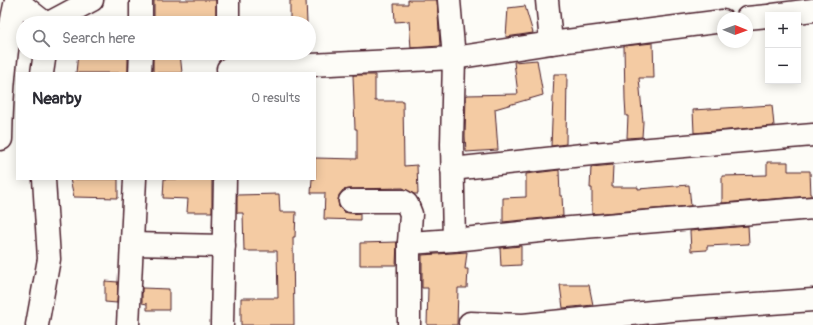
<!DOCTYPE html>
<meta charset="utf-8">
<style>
:root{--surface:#fff;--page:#f2f2f3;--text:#2b2b33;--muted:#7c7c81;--line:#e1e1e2}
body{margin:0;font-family:Pangolin,sans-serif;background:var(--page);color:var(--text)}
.controls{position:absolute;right:12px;top:12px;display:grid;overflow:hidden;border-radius:0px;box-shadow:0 2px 10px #0003}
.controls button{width:36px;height:36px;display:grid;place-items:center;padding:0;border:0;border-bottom:1px solid var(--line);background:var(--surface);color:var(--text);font:20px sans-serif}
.compass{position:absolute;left:717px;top:12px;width:36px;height:36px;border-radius:50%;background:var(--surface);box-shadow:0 2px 10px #0003;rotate:91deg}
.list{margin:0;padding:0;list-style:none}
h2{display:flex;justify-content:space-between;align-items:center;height:52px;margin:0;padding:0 16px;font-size:17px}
h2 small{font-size:13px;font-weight:400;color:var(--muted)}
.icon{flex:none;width:22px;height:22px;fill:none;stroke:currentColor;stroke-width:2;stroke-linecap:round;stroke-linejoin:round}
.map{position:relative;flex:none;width:813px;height:325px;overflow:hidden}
.search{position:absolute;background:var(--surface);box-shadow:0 2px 10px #0003;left:16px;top:16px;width:300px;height:44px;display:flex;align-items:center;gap:10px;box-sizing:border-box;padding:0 14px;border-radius:22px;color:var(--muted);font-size:15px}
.panel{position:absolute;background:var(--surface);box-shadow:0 2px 10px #0003;left:16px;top:72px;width:300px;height:108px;border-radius:0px}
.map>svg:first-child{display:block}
.building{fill:#f4cba3;stroke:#4a1f2b}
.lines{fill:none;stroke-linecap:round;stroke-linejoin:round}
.minor-casing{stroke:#4a1f2b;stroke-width:25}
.minor{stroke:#fdfcf7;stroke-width:22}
</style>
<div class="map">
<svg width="813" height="325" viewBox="0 0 813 325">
<rect width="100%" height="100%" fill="#fdfcf7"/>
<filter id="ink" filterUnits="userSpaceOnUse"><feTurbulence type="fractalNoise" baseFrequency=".025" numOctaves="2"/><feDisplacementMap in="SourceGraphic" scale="8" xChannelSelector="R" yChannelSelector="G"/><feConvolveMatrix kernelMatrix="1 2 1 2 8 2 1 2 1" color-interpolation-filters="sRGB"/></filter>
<g filter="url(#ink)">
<g class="building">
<path d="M154,0H216V17L182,18V23H154Z"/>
<path d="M290,0H306L307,23H290Z"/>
<path d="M408,0H437L440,46L411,48L409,21L395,22L394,4H408Z"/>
<path d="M525,6L533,33L506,37L508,8Z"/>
<path d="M653,43L654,78H639L643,122L642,137L627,138L628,116H626L625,99L624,46Z"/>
<path d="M78,53H128V73H76Z"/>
<path d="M164,53H180L182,73H153V55Z"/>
<path d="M537,60L543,95L495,109L498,150L466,152L465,136L466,95L518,94L514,62Z"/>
<path d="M554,74H567L566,144L551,146Z"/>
<path d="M353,75H375V101H403L404,166L417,165L418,194H414L403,188L350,189L343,190L339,195L338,201L339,207L344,212L360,214V220L324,219L325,193H311L312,179H315V158L357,159V129H355Z"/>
<path d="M772,105L774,126L694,133L693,110Z"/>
<path d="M767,162H788V171H810L811,196L722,203V176L767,175Z"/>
<path d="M613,165L612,187H638V189L689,185L691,206L592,214V188H590L591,167Z"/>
<path d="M559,170L560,196H562L563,216L503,222V198L526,197V174Z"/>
<path d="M70,179H118V198L74,197Z"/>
<path d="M164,179H212V212H187L188,199L163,198Z"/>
<path d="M279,194L280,212H296L295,237H293L294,325H241V298H278L277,251H244L243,213H237V195Z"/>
<path d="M748,226L749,244L707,246V250L691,251L690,231Z"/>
<path d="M397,242L396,265H360V243Z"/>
<path d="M521,246V265L501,266L500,248Z"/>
<path d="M467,252L465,269H468L467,288H458L457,325H427L428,288H422V255Z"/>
<path d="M105,281L118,282L117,303L105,302Z"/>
<path d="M560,285H589L593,305L563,308Z"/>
<path d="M142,288L169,289V310H147V304L142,303Z"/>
</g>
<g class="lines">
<defs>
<g id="minor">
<path d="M19,0L26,8L45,23"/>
<path d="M228,0V23"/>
<path d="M449,0L454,58L452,144L454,240"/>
<path d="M547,0L551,43"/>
<path d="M773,15L813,10"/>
<path d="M747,18L768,16"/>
<path d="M49,23L92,0"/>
<path d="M141,23V0"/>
<path d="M228,69L454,58L551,43L723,21"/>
<path d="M42,73L45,53"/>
<path d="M140,73L141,53"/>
<path d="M1,139C2,91 5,48 16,0"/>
<path d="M452,169L592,154L813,135"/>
<path d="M350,201H403L407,204L411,214L409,243V325"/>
<path d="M409,243L454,240L559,229L813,208"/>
<path d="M132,244L224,246"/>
<path d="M470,323L523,325L672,310L813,300"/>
<path d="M37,325L49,259L44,179"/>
<path d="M128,325L135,179"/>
<path d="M222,325L225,179"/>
</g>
</defs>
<use href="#minor" class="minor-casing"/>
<use href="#minor" class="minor"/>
</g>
</g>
</svg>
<div class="controls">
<button>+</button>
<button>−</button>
</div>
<svg class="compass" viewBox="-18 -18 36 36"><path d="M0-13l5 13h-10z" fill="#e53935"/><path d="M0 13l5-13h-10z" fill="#7c7c81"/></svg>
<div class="search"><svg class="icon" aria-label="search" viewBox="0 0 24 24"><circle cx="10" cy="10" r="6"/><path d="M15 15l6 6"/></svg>Search here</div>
<section class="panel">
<h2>Nearby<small>0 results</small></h2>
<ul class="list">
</ul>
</section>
</div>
